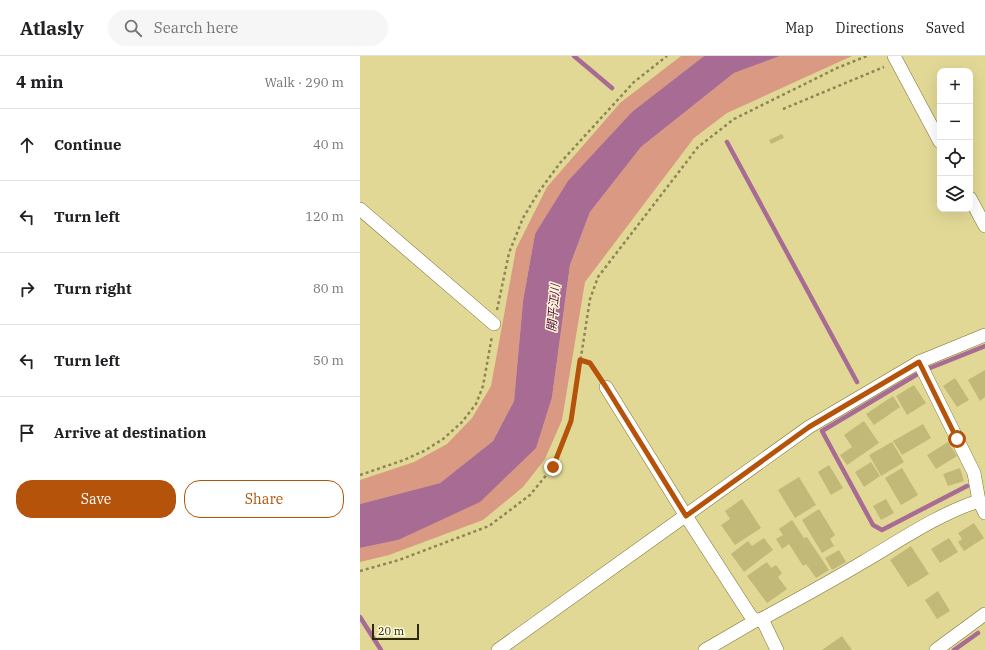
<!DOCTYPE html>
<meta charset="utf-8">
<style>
:root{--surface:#fff;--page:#f6f6f6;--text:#202124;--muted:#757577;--line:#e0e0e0;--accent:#b45309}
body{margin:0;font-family:"IBM Plex Serif","Noto Sans JP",serif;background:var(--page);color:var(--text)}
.controls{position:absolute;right:12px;top:12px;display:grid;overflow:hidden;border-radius:8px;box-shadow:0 4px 16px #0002}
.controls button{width:36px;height:36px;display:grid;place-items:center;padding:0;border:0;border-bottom:1px solid var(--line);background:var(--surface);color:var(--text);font:20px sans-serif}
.scale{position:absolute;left:12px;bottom:10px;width:47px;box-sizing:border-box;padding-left:4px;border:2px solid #2d290e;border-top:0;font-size:11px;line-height:14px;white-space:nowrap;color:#2d290e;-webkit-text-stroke:3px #fdf8d8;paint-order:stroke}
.stop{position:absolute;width:12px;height:12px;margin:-9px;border:3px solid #b45309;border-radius:50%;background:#fff}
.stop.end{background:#b45309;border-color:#fff;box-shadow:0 1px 4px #0008}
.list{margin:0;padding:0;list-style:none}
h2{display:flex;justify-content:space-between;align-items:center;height:52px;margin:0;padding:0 16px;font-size:17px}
h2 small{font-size:13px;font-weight:400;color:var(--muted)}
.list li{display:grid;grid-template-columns:26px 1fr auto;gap:12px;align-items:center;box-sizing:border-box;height:72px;padding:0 16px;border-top:1px solid var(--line)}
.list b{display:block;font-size:15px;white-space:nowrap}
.list em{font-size:13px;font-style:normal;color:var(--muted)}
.actions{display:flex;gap:8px;padding:12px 16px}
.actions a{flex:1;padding:9px 0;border:1px solid var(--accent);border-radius:16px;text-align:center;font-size:14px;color:var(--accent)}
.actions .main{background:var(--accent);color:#fff}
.icon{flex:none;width:22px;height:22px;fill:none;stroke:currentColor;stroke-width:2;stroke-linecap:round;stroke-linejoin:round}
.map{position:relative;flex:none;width:625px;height:594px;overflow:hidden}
header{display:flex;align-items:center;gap:24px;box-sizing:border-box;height:56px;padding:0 20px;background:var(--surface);border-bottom:1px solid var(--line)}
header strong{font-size:19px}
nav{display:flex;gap:22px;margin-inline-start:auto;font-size:14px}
.search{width:280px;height:36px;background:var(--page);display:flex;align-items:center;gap:10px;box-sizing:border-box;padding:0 14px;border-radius:22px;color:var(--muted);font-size:15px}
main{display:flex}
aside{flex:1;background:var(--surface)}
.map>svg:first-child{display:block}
.green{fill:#da9982}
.water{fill:#a86b93}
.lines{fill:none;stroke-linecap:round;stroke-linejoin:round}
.stream{stroke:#a86b93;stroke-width:4.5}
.building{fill:#c2b878}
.minor-casing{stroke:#797030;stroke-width:14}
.path{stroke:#8c8555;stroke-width:2.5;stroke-dasharray:3 3;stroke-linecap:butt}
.minor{stroke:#fff;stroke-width:13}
.route{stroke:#b45309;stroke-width:5}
.labels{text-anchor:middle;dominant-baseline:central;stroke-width:3;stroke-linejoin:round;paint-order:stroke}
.water-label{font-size:12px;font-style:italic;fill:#520440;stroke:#fdf8d8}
</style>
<header>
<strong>Atlasly</strong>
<div class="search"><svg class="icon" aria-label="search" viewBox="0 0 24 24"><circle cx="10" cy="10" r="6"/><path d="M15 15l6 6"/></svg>Search here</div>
<nav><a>Map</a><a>Directions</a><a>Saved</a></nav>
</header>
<main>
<aside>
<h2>4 min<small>Walk · 290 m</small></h2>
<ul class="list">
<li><svg class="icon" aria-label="ahead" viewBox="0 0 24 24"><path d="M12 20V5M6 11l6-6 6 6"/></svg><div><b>Continue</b></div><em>40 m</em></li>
<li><svg class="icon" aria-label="left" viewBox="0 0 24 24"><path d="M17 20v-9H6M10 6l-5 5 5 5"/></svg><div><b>Turn left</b></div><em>120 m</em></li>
<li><svg class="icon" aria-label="right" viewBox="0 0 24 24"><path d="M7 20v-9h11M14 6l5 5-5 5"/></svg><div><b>Turn right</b></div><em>80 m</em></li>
<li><svg class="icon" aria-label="left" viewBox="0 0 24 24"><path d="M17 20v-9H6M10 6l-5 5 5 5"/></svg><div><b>Turn left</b></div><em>50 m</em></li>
<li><svg class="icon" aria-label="arrive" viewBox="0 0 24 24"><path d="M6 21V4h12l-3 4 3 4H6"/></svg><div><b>Arrive at destination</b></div></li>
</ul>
<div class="actions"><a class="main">Save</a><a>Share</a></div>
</aside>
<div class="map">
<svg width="625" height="594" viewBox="0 0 625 594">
<rect width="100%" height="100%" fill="#e2d896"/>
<g class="green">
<path d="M321,0H344L273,55L175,178L163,245L154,345L133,385L80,427L0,448V424L54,406L87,388L112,362L131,330L156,193L187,131L260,47Z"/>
<path d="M420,0H492L367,57L334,82L225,226L202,364L185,403L163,431L123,464L29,499L0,506V492L38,484L192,341L210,209L230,156L281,91L374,17Z"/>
</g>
<path class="water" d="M344,0H420L374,17L281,91L230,156L210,209L192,341L176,392L120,446L38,484L0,492V448L80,427L133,385L154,345L163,245L175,178L208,125L273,55Z"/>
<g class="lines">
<g class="stream">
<path d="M214,0L252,32"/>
<path d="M367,86L497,326"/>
<path d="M570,312L625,290"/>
<path d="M556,319L462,375L513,469L522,474L607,430"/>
<path d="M0,561L21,594"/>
<path d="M594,594L618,577"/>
</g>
</g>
<g class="building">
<path d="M422,78L424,82L411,88L409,84Z"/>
<path d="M625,314V341L620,345L608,324Z"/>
<path d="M595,322L609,344L597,351L583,330Z"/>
<path d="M554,329L566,347L547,359L536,340Z"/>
<path d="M533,340L540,351L514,369L506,358Z"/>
<path d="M504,365L519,387L487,409L480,399L492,391L484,379Z"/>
<path d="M563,368L571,382L542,399L533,385Z"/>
<path d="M532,386L544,406L521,420L509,399Z"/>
<path d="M588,386L597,400L576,413L567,399Z"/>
<path d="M511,406L520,420L504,431L495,416Z"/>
<path d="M469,409L483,432L471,439L458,416Z"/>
<path d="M542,412L558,439L541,449L525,422Z"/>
<path d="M600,412L604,425L588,430L583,418Z"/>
<path d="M439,421L456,449L435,462L418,434Z"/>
<path d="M382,443L401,472L375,489L361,469L370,463L365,455Z"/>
<path d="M526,443L534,457L521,464L513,450Z"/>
<path d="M459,453L475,479L470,483L474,490L462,497L442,464Z"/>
<path d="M432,464L444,482L447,481L469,514L456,522L446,508L443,510L429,488L422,493L416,483L423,479L419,473Z"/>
<path d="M614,467L624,482L604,495L598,486L602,483L598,477Z"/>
<path d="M404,482L413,494L384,516L371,498L388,485L392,490Z"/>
<path d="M589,482L598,496L580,507L571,493Z"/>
<path d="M551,490L569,518L548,531L530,504Z"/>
<path d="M479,494L486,506L472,514L465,502Z"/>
<path d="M407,506L411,512L416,509L422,517L418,521L427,533L407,547L387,520Z"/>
<path d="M578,535L590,555L577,563L565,544Z"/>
<path d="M482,580L492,594H462Z"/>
</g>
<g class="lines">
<defs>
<g id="minor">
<path d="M534,0L580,86"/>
<path d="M610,142L625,170"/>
<path d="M0,153L134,268"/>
<path d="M559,306L614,417L619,445"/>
<path d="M246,331L326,460L390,559L395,565"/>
<path d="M402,563L417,594"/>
<path d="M138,594L449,371L559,306L625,279"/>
<path d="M345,594L395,565L402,563C436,544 470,526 503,506C541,484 578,458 619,445L625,457"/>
<path d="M576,594L625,558"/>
</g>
</defs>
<use href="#minor" class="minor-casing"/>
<g class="path">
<path d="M423,53L524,11"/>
<path d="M137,254L149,197L163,162L178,137L200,107L274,26L307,0"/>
<path d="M220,304L230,307L239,321"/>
<path d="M0,419L44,404L64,395L83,383L102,366L116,348L123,330L132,280"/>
<path d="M0,515L39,504L129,470L170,439L193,411L211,365L230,243L238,221L338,91L374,63L477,12L507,0"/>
</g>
<use href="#minor" class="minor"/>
</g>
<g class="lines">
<path class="route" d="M193,411L211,365L220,304L230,307L246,331L326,460L449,371L559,306L597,383"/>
</g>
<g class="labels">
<g class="water-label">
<text transform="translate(193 252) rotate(-85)">開平江川</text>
</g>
</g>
</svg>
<div class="controls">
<button>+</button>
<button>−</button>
<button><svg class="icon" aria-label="locate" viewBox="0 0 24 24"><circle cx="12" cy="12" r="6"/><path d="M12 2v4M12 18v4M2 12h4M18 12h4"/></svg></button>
<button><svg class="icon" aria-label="layers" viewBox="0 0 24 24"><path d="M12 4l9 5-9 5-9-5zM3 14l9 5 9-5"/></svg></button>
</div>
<div class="scale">20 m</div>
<div class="stop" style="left:597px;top:383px"></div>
<div class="stop end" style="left:193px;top:411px"></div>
</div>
</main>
